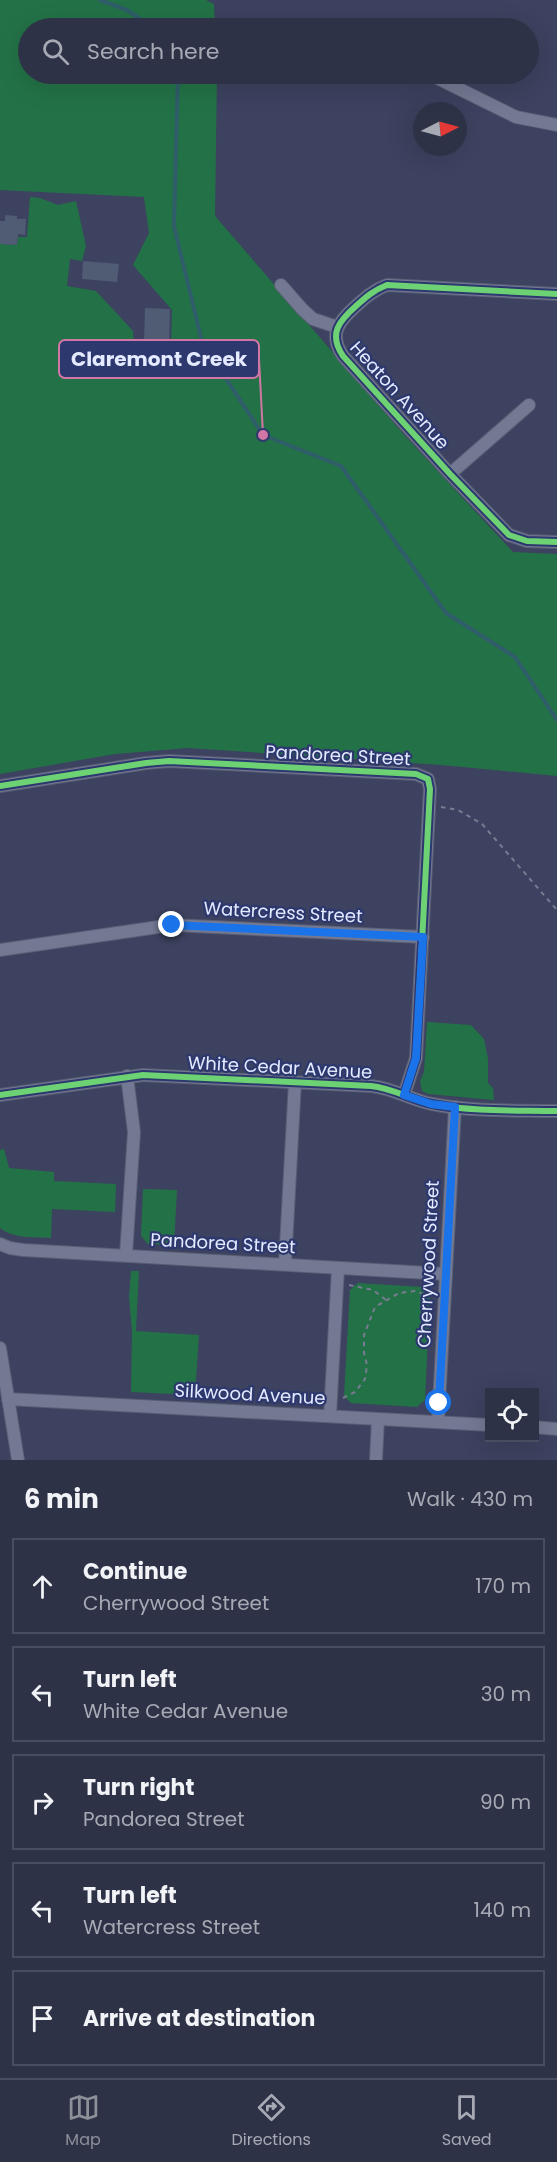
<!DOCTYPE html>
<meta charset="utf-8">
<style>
:root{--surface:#2d3247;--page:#393e52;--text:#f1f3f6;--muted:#a7aab4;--line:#484d60;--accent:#8c9099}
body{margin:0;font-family:Poppins,sans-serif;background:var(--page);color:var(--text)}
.controls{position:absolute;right:18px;bottom:18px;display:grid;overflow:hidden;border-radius:0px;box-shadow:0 6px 24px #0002}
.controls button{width:54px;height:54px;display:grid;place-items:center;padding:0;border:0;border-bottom:2px solid var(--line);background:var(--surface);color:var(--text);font:30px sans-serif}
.compass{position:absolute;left:413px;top:102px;width:54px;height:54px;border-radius:50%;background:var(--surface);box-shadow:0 6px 24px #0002;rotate:84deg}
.stop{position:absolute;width:18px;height:18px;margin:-14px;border:4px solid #1a73e8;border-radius:50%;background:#fff}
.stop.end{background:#1a73e8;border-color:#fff;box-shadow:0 2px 6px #0008}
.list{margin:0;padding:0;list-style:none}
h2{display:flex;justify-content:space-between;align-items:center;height:78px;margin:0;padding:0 24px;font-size:26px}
h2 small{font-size:20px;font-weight:400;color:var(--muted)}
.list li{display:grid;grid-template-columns:39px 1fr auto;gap:18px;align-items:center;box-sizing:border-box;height:96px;margin:0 12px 12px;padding:0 12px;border:2px solid var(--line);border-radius:0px}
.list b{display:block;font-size:22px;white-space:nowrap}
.list p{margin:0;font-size:20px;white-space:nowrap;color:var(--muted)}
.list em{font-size:20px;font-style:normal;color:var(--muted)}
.icon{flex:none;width:33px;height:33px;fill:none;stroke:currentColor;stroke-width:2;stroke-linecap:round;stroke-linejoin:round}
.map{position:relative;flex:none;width:557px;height:1460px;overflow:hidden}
.search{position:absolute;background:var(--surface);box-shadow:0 6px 24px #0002;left:18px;right:18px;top:18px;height:66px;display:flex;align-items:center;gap:15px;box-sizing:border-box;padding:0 21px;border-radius:33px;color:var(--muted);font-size:22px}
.sheet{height:618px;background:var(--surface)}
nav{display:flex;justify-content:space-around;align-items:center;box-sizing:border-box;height:84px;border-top:2px solid var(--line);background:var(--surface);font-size:16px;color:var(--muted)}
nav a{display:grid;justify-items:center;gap:3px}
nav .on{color:var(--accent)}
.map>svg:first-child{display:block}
.green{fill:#237247}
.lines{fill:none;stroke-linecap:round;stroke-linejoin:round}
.stream{stroke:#2f5d69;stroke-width:4}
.building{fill:#4f5c74}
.minor-casing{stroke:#595e74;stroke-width:14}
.path{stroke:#787c91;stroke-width:2;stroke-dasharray:4.5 4.5;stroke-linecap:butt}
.minor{stroke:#737992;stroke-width:12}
.cycleway-casing{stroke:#2d386e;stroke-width:10}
.cycleway{stroke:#6cd273;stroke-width:6}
.route{stroke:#1a73e8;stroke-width:8}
.labels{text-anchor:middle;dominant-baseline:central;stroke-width:4.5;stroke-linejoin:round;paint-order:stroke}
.street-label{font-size:18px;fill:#e4eaff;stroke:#2d386e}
.leader{fill:none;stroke:#d176a5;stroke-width:2}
.callout-dot{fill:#d176a5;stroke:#2d386e;stroke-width:2}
.callout{fill:#2d386e;stroke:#d176a5;stroke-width:2}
.callout-label{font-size:20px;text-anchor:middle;font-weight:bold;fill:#e4eaff}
</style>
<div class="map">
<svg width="557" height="1460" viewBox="0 0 557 1460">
<rect width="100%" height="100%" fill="#3c425f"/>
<g class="green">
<path d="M0,0H206L214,4L215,28H28V74H217L215,216L406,437L513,552L557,554V776L441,765L188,748L115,754L0,774V244L17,245L18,237H27L30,197L40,198L58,205L76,201L86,246L82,261L70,259L67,286L96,291L133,331L134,344L171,345L172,310L133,265L149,233L144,197L0,190Z"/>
<path d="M427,1022L471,1025L484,1039L488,1059V1083L493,1088L494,1100L428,1094L422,1091L420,1081L424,1072Z"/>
<path d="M4,1149L9,1168L54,1172V1181L116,1184L115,1212L52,1209L51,1238C34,1237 14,1239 0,1228V1150Z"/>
<path d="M143,1189L177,1190L174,1245L148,1244L141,1236Z"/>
<path d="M131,1271H139L136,1331L199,1335L195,1395L131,1392L132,1331L129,1297Z"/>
<path d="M358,1283L423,1287L430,1294L425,1400L417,1407L351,1403L344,1396L350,1290Z"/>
</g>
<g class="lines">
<g class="stream">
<path d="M100,0L127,10L154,28"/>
<path d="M178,74L174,226L202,342L263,435L341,466L446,613L515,657L557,720"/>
</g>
</g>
<g class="building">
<path d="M5,215L17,216V219H26L25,235L18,234L17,245L0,244V221H5Z"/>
<path d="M83,261L119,264L117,282L82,279Z"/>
<path d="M145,308L170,309L169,345L144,343Z"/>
</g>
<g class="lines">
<defs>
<g id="minor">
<path d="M429,74L516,117L557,125"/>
<path d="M281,285L303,310L313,319L337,327"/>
<path d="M557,294L387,285C374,290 366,297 356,306C339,321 328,334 343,356L450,474L509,535L527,541L557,542"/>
<path d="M450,474L529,405"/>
<path d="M0,786L146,763L169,761L416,774L428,779L430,789L416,1058L404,1095"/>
<path d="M0,950L172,925L423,937"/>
<path d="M0,1095L143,1075L371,1086C393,1088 411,1100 432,1104C473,1112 516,1110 557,1111"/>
<path d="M0,1244L10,1248L23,1250L446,1274"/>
<path d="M126,1255L134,1132L127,1076"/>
<path d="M285,1264L295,1082"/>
<path d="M0,1348L18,1460"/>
<path d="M8,1399L490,1425"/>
<path d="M330,1416L338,1268"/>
<path d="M438,1422L455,1107"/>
<path d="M534,1427L557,1429"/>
<path d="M376,1460L378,1419"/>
</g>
</defs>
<use href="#minor" class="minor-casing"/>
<g class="path">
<path d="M441,807L458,810L482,824L557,910"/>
<path d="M349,1285L373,1290L386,1300"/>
<path d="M343,1398L355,1392L365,1379L367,1365L364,1353V1335L375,1307L399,1293L415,1291L429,1296V1283"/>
</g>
<use href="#minor" class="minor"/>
<defs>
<g id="cycleway">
<path d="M557,294L387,285C374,290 366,297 356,306C339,321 328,334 343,356L450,474L509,535L527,541L557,542"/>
<path d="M0,786L146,763L169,761L416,774L428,779L430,789L416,1058L404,1095"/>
<path d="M0,1095L143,1075L371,1086C393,1088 411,1100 432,1104C473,1112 516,1110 557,1111"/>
</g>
</defs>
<use href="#cycleway" class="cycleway-casing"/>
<use href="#cycleway" class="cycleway"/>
</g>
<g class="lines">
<path class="route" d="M172,925L423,937L416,1058L404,1095L431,1104L455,1107L439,1403"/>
</g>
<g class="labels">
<g class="street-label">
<text transform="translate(400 395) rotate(48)">Heaton Avenue</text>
<text transform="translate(338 755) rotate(3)">Pandorea Street</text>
<text transform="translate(283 912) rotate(3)">Watercress Street</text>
<text transform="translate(280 1067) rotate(3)">White Cedar Avenue</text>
<text transform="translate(223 1243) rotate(3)">Pandorea Street</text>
<text transform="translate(428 1264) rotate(-87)">Cherrywood Street</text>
<text transform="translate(250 1394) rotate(3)">Silkwood Avenue</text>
</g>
</g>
<path class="leader" d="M263 435L259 359"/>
<circle class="callout-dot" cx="263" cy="435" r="6"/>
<rect class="callout" x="59" y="340" width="200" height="38" rx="6"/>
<g class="callout-label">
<text x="159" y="366">Claremont Creek</text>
</g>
</svg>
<div class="controls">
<button><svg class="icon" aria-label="locate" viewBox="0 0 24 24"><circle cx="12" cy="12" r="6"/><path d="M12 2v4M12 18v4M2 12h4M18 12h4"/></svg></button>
</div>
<svg class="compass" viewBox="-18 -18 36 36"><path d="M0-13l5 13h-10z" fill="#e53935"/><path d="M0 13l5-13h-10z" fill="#a7aab4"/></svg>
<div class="stop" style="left:439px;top:1403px"></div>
<div class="stop end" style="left:172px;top:925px"></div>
<div class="search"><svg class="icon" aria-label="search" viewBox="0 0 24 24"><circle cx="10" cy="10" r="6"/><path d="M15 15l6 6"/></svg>Search here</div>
</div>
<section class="sheet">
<h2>6 min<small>Walk · 430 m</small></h2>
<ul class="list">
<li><svg class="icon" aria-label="ahead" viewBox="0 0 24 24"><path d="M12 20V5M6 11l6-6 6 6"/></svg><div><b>Continue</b><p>Cherrywood Street</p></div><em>170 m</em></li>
<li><svg class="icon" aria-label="left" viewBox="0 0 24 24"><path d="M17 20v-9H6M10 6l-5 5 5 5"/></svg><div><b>Turn left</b><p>White Cedar Avenue</p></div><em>30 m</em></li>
<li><svg class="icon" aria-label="right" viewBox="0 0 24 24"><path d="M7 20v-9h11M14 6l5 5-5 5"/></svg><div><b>Turn right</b><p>Pandorea Street</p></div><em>90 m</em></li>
<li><svg class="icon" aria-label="left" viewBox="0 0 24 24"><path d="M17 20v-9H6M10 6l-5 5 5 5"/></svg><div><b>Turn left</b><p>Watercress Street</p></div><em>140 m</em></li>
<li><svg class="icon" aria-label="arrive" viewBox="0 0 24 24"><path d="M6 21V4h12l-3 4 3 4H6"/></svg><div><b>Arrive at destination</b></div></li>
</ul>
</section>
<nav>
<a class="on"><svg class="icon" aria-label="map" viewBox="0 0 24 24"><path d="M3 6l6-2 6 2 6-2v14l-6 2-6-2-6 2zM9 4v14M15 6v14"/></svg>Map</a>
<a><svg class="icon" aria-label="directions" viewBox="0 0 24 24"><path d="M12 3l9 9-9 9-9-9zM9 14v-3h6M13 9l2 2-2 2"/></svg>Directions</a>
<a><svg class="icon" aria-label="saved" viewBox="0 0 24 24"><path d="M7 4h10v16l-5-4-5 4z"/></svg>Saved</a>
</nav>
